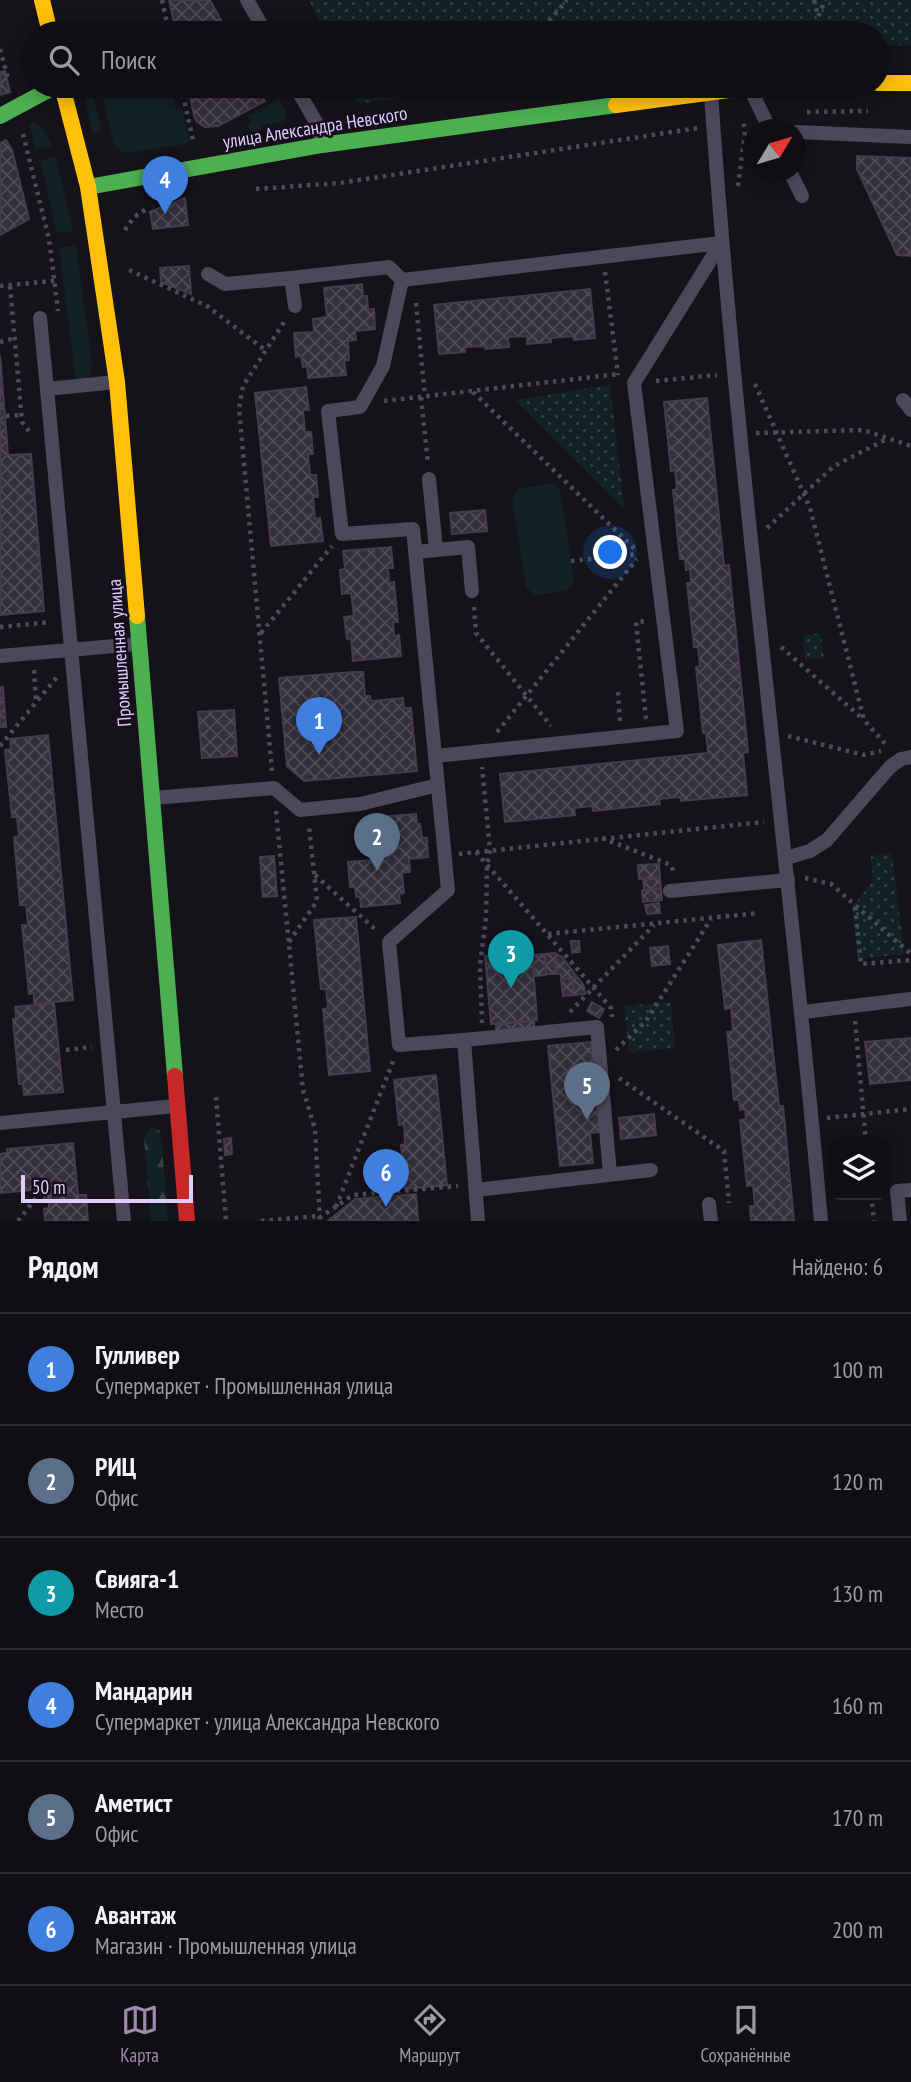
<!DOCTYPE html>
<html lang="ru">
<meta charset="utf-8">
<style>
:root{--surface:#100e14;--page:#1e1c22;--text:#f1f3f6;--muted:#9c9ca0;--line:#302e34;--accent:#978dac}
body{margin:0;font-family:"PT Sans Narrow",sans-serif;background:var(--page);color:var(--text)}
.controls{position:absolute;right:21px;bottom:21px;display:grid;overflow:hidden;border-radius:14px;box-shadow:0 4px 18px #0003}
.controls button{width:63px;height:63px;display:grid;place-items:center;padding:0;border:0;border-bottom:2px solid var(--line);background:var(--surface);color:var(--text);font:35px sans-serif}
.compass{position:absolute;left:743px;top:119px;width:63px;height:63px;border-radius:50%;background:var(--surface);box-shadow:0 4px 18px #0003;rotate:52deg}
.scale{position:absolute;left:21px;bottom:18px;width:172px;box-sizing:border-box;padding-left:7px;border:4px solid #ddcffa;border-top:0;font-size:19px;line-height:24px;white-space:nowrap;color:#ddcffa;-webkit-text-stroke:5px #140e1d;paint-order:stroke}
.you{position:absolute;left:611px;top:553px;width:24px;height:24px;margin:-18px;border:5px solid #fff;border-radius:50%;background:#1a73e8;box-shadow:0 0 0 10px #1a73e833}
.badge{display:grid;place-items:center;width:46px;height:46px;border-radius:50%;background:var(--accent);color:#fff;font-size:23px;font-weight:700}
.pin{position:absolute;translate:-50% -58px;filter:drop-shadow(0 2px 4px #0008)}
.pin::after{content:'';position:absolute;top:37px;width:24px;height:21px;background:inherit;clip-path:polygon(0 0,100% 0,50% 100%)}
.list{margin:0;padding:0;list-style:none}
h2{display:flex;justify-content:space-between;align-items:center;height:91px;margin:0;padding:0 28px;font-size:30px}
h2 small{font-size:23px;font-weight:400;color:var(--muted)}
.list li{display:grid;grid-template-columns:46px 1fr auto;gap:21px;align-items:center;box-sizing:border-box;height:112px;padding:0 28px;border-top:2px solid var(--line)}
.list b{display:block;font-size:26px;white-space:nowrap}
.list p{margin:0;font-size:23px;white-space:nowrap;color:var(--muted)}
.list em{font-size:23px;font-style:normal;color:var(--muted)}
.icon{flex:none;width:38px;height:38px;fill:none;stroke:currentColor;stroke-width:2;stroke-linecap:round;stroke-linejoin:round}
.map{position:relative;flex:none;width:911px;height:1221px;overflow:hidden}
.search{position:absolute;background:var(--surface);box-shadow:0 4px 18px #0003;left:21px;right:21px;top:21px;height:77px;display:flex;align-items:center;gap:18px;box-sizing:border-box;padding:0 24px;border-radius:38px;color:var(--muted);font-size:26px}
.sheet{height:763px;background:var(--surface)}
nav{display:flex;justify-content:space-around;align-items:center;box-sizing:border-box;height:98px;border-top:2px solid var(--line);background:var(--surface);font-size:19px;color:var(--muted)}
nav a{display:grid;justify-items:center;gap:4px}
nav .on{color:var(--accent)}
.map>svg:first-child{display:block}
.grass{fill:#122124}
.forest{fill:url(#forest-firs)}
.park{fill:url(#park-dots)}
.building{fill:url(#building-cross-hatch);stroke:#433c4d;stroke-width:2}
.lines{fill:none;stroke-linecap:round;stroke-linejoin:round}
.path{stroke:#474e5b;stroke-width:4.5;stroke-dasharray:3.5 5;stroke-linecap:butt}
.lane{stroke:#4c485a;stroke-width:14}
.fast{stroke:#4caf50;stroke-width:16}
.slow{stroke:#ffc107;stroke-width:16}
.jam{stroke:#c62828;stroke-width:16}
.labels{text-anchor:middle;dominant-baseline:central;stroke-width:5;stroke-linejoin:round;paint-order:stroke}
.street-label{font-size:19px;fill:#ddcffa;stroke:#140e1d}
</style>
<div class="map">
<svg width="911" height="1221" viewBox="0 0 911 1221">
<defs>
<pattern id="forest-firs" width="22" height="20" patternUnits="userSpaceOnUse" patternTransform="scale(1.75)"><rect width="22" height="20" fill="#122124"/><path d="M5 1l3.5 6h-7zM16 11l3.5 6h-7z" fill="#344045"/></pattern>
<pattern id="park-dots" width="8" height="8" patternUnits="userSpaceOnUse" patternTransform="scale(1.75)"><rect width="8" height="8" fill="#122124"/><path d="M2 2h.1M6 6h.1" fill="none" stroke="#344045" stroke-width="1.8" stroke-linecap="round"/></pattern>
<pattern id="building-cross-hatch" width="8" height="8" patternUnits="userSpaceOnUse" patternTransform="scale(1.75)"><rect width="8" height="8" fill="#342f3c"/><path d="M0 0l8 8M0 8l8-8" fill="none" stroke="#514c59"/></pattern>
</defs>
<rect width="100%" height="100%" fill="#15121a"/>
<g class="grass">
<path d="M82,86H91L102,132L93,134Z"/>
<path d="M100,86H171L176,109H182L190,143L129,153H124L114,145Z"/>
<path d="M279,99L286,113L285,121L263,125L260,132L249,133L248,124L251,122L247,116Z"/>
<path d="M32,122C43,125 48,135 52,146L36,150L29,125Z"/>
<path d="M56,157L73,231L57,233L40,160Z"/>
<path d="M76,245L92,364L89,376L76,383L59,248Z"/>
<path d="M554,483L560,489L574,582L566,591L533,595L526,586L512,498L518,489Z"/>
</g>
<path class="forest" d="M152,1128L159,1130L161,1135L168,1221H151L144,1139L146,1133Z"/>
<g class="park">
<path d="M309,0H911V46L878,44V33H325Z"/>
<path d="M350,86H477L358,104Z"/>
<path d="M610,385L624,509L515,400Z"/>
<path d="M821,633L824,658L805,660L803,635Z"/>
<path d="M892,853L904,954L858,959L852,907L873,881L871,856Z"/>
<path d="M671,1002L675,1048L629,1053L624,1006Z"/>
</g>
<g class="building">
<path d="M169,0H210L228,33H176Z"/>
<path d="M5,71L10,92L0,95V72Z"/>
<path d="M188,86H256L265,101L218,126L205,127L197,122L194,116Z"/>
<path d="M6,140L12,150L29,219L0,235V143Z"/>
<path d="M857,156L911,158V256L897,255L857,169Z"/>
<path d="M185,198L188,225L153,229L150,212Z"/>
<path d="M189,266L191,294L161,282L160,268Z"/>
<path d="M362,284L363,296H367L368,310L374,309L375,329L355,331L356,340L348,341L349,360L344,361L346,375L308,378L307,366L303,367L301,356L296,357L294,333L314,332L313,319L327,317L324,288Z"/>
<path d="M590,289L595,338L574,340L573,336L551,338V342L527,344V336L508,337L509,347L485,349V346L465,347V352L439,354L434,305Z"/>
<path d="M0,355L8,455L31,454L44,611L0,615Z"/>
<path d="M306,387L309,410H303L305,432H311L313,454H308L310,475H316L318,497H313L315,519L320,518L323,541L271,546L255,393Z"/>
<path d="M707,398L724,566L729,565L748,752L743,753L747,795L681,801L680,797L659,799L660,804L593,811L592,806L574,808L575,815L505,822L500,774L708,753L706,733H703L696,667L700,666L698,647H694L687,583H691L690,569L686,570L685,559H680L673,490L677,489L675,470L671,471L664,402Z"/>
<path d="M485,510L487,531L452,534L450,513Z"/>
<path d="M391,547L393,568H388L389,583L394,582L398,622H393L394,636L399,635L401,656L353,661L351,638L347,639L344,617L354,616L351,593L342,594L340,570L345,569L343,551Z"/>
<path d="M354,672H363L365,696H370L371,701L403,698L404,708H411L417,771L304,781L287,766L279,678Z"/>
<path d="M0,687H3L6,727H0Z"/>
<path d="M234,710L237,756L202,758L198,712Z"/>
<path d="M48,735L73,1000L34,1004V993L29,994L22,925H28L26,905H20L14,837L19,836L17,817H12L5,750L11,749L10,739Z"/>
<path d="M416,814L417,824H420L422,838H427L428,857L409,859L410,872L402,873L404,893L399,894L400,903L361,907L360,897H356L355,887H350L348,862L372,860L371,850L376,849L374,832L379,831L378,817Z"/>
<path d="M274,856L277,896L263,897L260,857Z"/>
<path d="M659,864L660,877L639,879L638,865Z"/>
<path d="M660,878L661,888L644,890L643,880Z"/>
<path d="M661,889L662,900L643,902L642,891Z"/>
<path d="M659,903L660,913L647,914L645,905Z"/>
<path d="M356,917L370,1071L329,1075L323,1009L328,1008L326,989H321L314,920Z"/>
<path d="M761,940L779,1106H783L794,1221H751L750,1206H755L753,1185L747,1186L740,1120L746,1119L745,1109L740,1110L739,1100H734L727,1032L733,1031L731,1008L725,1009L718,945Z"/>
<path d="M571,941H579L580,952L572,953Z"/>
<path d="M668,946L670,964L652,966L650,948Z"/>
<path d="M532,952L537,1020L491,1024L485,956Z"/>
<path d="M555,953L557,974H546L545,954Z"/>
<path d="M555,953L562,957L578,978L561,979V974H557Z"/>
<path d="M544,954L546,975L535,976L533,955Z"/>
<path d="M572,978L574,995L563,996L561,979Z"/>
<path d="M573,978H578L584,986L585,994L574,995Z"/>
<path d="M592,1002L604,1009L599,1018L587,1011Z"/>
<path d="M54,1003L63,1092L24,1095L23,1084H19L13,1019H16L15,1007Z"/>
<path d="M534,1021V1028L496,1031V1024Z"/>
<path d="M911,1038V1080L870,1084L865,1042Z"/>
<path d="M591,1042L600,1132L590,1133L593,1163L560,1166L548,1046Z"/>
<path d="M436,1075L447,1185L405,1189L401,1145L405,1144L404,1124L399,1125L394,1080Z"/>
<path d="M654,1114L656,1135L621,1139L619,1118Z"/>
<path d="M231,1138L232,1154L225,1155L224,1139Z"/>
<path d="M73,1143L78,1195H86L88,1221H45L44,1209L49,1208V1199H44L43,1189L0,1193V1154L7,1153V1149Z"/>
<path d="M416,1194L418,1221L329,1220L355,1199Z"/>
</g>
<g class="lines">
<g class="path">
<path d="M162,0L169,33"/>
<path d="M814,0L818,16"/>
<path d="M549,21L567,0"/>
<path d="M817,33L818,17L825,0"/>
<path d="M0,49L8,78"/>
<path d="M181,86L193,140"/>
<path d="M807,112L868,111"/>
<path d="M23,134L49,239L58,311"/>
<path d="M738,186L745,131L743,121"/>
<path d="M256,189L340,183L698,128"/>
<path d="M125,230L134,217L148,208"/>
<path d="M129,270L207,306L265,350"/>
<path d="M605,272L618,375"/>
<path d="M0,286L54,281"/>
<path d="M10,286L22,422L32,435"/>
<path d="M416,303L425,396"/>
<path d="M0,342L15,338"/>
<path d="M656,381L717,375"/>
<path d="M755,384L810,508L864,720L888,747"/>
<path d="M473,392L637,551"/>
<path d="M421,397L428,464"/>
<path d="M384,401L619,374"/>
<path d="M6,416L22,415"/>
<path d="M756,433L863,430L911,446"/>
<path d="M767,528L834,466L889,438"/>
<path d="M571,561L639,554"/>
<path d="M474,607L476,633L551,726"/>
<path d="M0,627L51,622"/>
<path d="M261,633L332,546"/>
<path d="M781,647L864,720"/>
<path d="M34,670L36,702"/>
<path d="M618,692L620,722"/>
<path d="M646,719L636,622L647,621V620"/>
<path d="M497,732L637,559"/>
<path d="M788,736L864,755L881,751"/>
<path d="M0,746L57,677"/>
<path d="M272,771L239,408L243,386L286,319"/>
<path d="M276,811L303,1090L315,1129L320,1221"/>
<path d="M602,838L671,865L674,873"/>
<path d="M476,852L611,1008L612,1017"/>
<path d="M459,854L764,822"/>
<path d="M315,875L376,930"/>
<path d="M805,878L831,884L911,954"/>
<path d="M855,907L861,964L911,960"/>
<path d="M548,934L759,913"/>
<path d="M289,942L317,901L309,827"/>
<path d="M570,1012L654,925"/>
<path d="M855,1021L866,1142"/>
<path d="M482,1023L480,965L486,918L487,865L490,850L482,767"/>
<path d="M66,1050L92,1047"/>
<path d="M616,1050L646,1021L711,919"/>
<path d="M619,1078L724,1151L729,1203"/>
<path d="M216,1097L226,1221"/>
<path d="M827,1118L911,1109"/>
<path d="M871,1195L874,1221"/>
<path d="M336,1207L394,1059"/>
<path d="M319,1218L353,1195L458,1186"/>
<path d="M18,1221L43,1189"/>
<path d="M261,1221L319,1216"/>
</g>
<g class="lane">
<path d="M247,0L266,33"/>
<path d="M295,86L319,127L322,144"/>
<path d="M750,88L770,130"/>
<path d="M711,94C737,470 788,845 821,1221"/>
<path d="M796,132L911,137"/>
<path d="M790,172L802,196"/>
<path d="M208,274L225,284L291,278"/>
<path d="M402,280L721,243"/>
<path d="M295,306L291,278L389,267L402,280L383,366L360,407L328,411L342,534L413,529L448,890L389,942L399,1045L464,1040L478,1221"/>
<path d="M40,318L47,389"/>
<path d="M116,382L47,389L124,1221"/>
<path d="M903,400L911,410"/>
<path d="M429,479L436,549"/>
<path d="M416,552L468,547L472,591"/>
<path d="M0,656L138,644"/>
<path d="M436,756L677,731L634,383L721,243"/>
<path d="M153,798L274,788L300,810L360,804L438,785"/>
<path d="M786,858L810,851L827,840L890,767L901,759L911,757"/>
<path d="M670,891L788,880"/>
<path d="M803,1012L911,999"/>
<path d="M464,1040L597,1027L610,1174"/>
<path d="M0,1123L176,1106"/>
<path d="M476,1190L651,1170"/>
<path d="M709,1204L711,1221"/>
<path d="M900,1221L897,1191L911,1190"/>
</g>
<g class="fast">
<path d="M0,116L56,86"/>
<path d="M88,187L322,145L616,105"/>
<path d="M137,616L175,1076"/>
</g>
<g class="slow">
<path d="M42,0L50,33"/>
<path d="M878,83H911"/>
<path d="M62,86L88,187L117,382L137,616"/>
<path d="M616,105L759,86"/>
</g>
<path class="jam" d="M175,1076L187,1221"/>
</g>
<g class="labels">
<g class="street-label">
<text transform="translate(315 127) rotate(-9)">улица Александра Невского</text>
<text transform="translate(119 653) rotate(-94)">Промышленная улица</text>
</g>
</g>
</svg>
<div class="controls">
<button><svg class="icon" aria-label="layers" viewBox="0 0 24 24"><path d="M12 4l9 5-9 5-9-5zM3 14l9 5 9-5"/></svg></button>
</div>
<svg class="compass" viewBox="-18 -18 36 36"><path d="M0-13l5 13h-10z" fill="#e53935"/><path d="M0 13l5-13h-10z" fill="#9c9ca0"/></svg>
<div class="scale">50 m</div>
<div class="you"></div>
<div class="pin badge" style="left:319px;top:755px;background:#3f7fe0">1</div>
<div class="pin badge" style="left:377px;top:871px;background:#5c6f8a">2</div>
<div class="pin badge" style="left:511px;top:988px;background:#0f9aa8">3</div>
<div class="pin badge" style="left:165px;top:214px;background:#3f7fe0">4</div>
<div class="pin badge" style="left:587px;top:1120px;background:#5c6f8a">5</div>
<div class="pin badge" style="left:386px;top:1207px;background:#3f7fe0">6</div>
<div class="search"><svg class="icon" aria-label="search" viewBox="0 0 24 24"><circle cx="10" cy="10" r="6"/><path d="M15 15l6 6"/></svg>Поиск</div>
</div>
<section class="sheet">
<h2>Рядом<small>Найдено: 6</small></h2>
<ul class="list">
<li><span class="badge" style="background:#3f7fe0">1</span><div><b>Гулливер</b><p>Супермаркет · Промышленная улица</p></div><em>100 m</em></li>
<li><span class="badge" style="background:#5c6f8a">2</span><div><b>РИЦ</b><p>Офис</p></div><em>120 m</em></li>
<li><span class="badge" style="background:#0f9aa8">3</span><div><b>Свияга-1</b><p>Место</p></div><em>130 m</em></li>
<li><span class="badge" style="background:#3f7fe0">4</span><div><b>Мандарин</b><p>Супермаркет · улица Александра Невского</p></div><em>160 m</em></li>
<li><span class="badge" style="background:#5c6f8a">5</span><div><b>Аметист</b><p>Офис</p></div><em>170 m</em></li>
<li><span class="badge" style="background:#3f7fe0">6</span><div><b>Авантаж</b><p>Магазин · Промышленная улица</p></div><em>200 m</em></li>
</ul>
</section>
<nav>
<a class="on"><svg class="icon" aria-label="map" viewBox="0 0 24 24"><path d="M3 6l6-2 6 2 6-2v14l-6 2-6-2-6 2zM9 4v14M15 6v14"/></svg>Карта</a>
<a><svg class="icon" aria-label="directions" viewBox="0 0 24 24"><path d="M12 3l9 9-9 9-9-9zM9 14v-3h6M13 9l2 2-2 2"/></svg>Маршрут</a>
<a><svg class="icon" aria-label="saved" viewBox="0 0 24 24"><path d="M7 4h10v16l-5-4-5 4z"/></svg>Сохранённые</a>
</nav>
